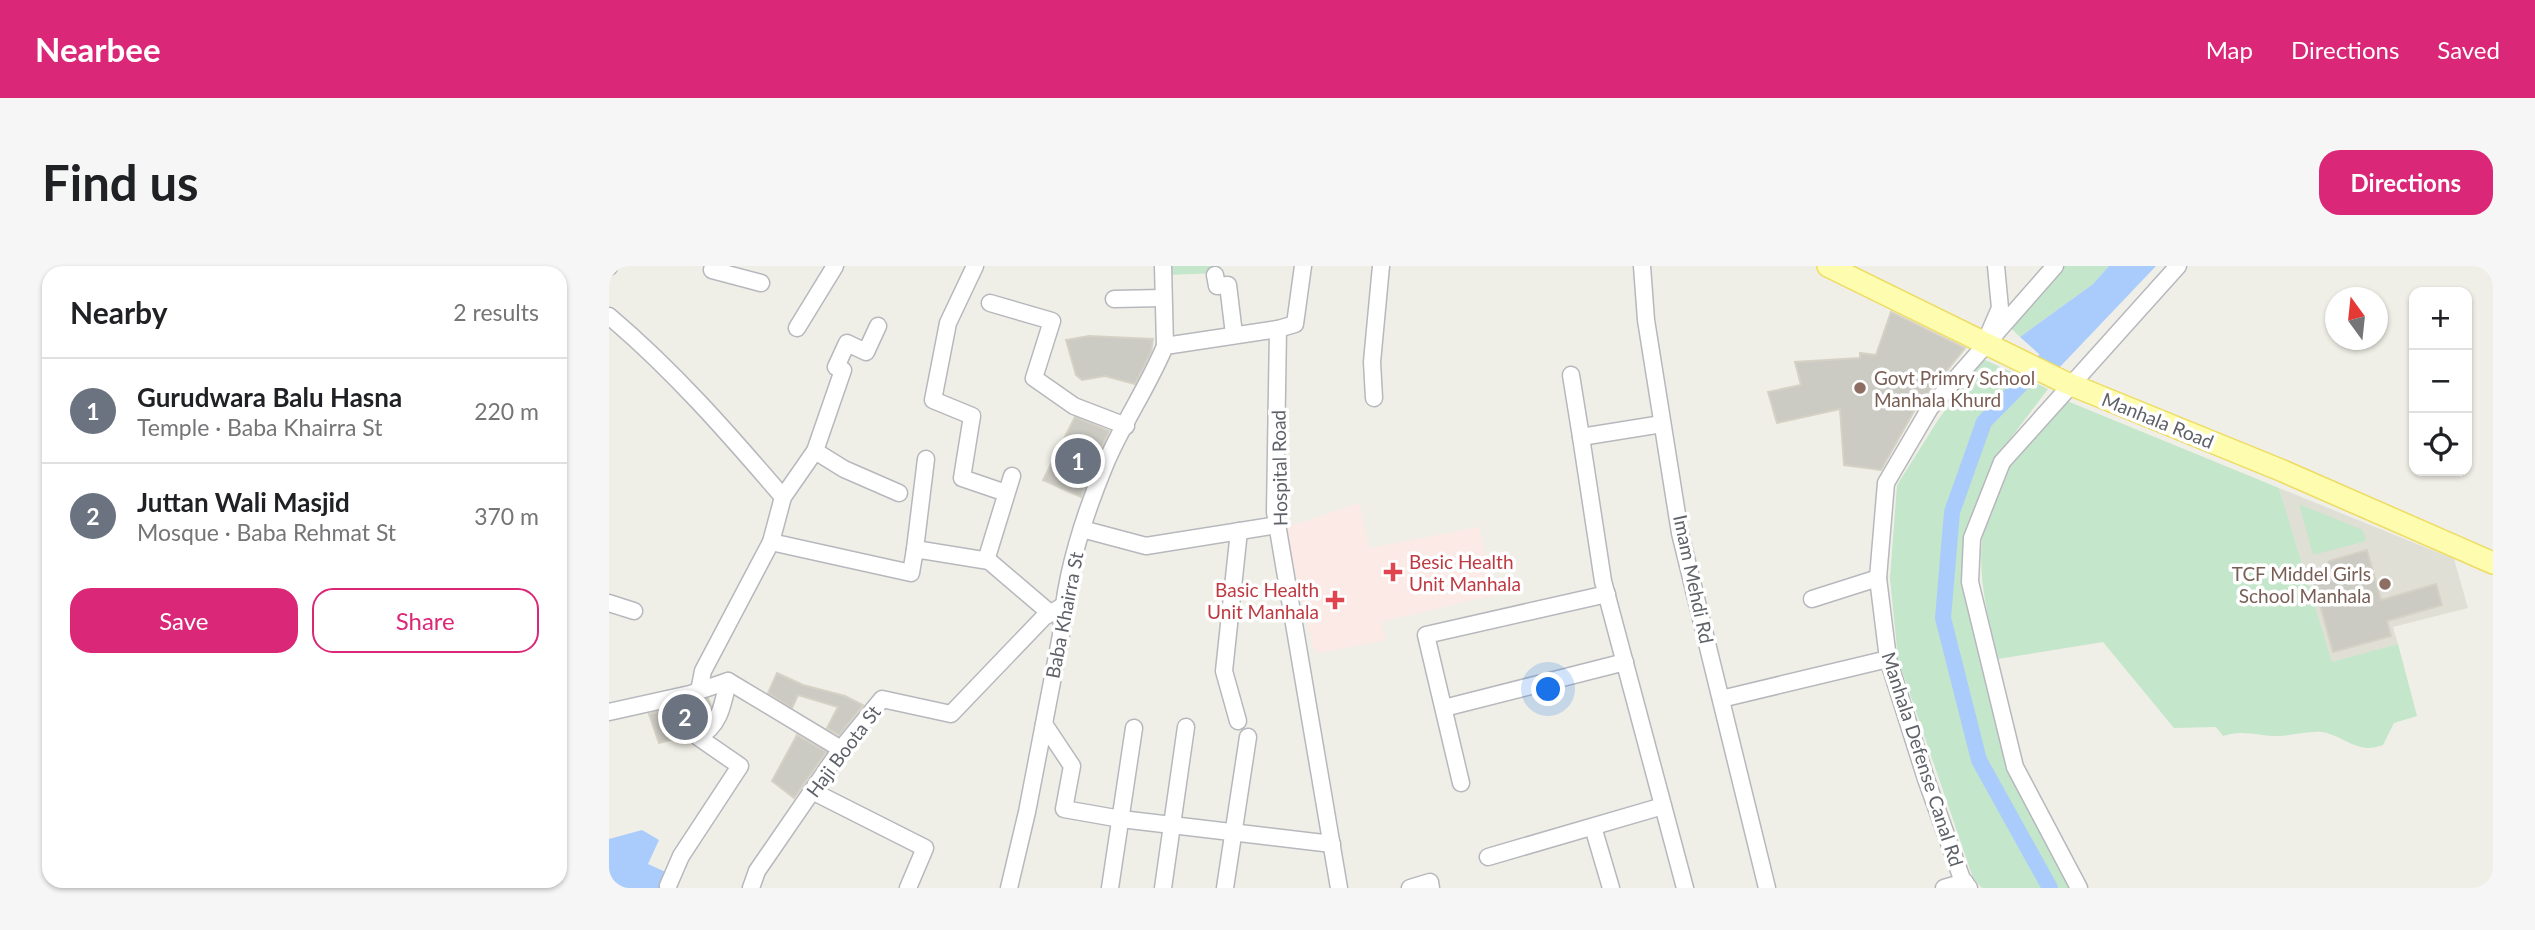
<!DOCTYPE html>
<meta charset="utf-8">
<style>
:root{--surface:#fff;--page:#f6f6f6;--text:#202124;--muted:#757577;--line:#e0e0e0;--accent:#db2777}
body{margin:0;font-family:Lato,sans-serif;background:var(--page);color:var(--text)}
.controls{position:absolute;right:21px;top:21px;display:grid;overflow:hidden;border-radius:14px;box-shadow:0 2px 5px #0004}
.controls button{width:63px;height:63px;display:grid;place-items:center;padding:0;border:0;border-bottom:2px solid var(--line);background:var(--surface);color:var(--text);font:35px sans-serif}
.compass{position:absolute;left:1716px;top:21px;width:63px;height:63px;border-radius:50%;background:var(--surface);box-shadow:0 2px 5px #0004;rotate:345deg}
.you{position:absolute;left:940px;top:424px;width:24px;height:24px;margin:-18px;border:5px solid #fff;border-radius:50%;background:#1a73e8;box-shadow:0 0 0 10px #1a73e833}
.badge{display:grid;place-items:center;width:46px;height:46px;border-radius:50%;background:var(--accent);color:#fff;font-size:23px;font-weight:700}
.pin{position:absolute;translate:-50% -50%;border:4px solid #fff;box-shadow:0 2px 7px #0006}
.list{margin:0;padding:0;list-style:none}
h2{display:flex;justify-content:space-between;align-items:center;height:91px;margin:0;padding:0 28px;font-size:30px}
h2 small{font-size:23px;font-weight:400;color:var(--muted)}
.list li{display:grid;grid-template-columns:46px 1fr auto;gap:21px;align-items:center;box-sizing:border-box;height:105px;padding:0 28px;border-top:2px solid var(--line)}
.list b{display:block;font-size:26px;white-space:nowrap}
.list p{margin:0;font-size:23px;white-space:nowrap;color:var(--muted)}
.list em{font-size:23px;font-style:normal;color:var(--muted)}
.actions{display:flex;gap:14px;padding:21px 28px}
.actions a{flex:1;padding:16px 0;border:2px solid var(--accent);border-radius:21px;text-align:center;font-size:24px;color:var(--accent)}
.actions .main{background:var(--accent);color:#fff}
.icon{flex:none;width:38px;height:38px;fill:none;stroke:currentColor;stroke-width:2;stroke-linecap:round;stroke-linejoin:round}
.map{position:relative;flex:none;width:1884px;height:622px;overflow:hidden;border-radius:21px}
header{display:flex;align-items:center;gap:42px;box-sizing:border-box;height:98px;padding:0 35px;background:var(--accent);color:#fff}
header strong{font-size:33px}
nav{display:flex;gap:38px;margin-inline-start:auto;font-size:24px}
.intro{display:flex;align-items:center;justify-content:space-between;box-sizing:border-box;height:168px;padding:0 42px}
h1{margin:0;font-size:49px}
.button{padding:18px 32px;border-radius:21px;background:var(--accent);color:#fff;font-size:24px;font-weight:700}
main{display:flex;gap:42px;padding:0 42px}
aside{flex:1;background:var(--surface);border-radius:21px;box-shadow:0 2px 5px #0004}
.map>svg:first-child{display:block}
.education{fill:#e0dfd5}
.medical{fill:#fbeae5}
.green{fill:#c4e6ca}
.water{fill:#aaccfc}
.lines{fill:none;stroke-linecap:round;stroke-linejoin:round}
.canal{stroke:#aaccfc;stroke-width:16}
.building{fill:#cbcac3;stroke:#d5d2c5;stroke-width:2}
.minor-casing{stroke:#b7b8bd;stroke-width:19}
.major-casing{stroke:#eedc62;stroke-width:24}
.minor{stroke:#fff;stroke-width:16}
.major{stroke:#fdfcaf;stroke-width:21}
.education-dot{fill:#8d6e63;stroke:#fff;stroke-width:2.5}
.health-dot{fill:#e0444e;stroke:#fff;stroke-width:2.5}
.labels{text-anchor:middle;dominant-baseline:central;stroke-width:7;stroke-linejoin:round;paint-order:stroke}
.education-label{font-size:19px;fill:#785e54;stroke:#fff;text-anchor:start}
.street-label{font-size:19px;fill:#5e6167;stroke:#fff}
.health-label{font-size:19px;fill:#be3a42;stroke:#fff;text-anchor:start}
</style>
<header>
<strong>Nearbee</strong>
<nav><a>Map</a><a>Directions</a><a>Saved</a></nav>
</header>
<div class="intro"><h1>Find us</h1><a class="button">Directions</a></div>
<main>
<aside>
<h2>Nearby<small>2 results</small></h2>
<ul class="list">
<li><span class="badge" style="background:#6b7280">1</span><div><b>Gurudwara Balu Hasna</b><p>Temple · Baba Khairra St</p></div><em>220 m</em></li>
<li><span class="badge" style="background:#6b7280">2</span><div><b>Juttan Wali Masjid</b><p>Mosque · Baba Rehmat St</p></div><em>370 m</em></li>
</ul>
<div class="actions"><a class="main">Save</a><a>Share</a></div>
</aside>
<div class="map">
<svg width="1884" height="622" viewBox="0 0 1884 622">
<rect width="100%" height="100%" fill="#f0efe7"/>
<path class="education" d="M1670,222L1845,293L1859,342L1784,361L1789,378L1723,397Z"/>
<path class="medical" d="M750,237L760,282L870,261L886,329L772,356L777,374L710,387L704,381L676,262Z"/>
<g class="green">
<path d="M559,0H608V7L558,9Z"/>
<path d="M1454,0H1500L1484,18L1411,71L1399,59Z"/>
<path d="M1374,93L1439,123L1386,193L1356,266L1353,317L1402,508L1460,622H1373L1364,612L1289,393L1281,312L1288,219L1329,154Z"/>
<path d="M1458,135L1670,222L1723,396L1789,378L1808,450L1785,457L1774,479C1750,488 1740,474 1718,467C1704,463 1683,470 1669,470C1650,470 1632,463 1614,470L1607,461L1565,462L1494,376L1389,393C1374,330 1360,280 1389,218C1398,198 1441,155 1458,135Z"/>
<path d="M1690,238L1754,264L1757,275L1704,289Z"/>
</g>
<g class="water">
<path d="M1500,0H1547L1448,104L1411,71L1484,18Z"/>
<path d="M33,564L50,574L39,598L61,608L56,622H6L0,607V573Z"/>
</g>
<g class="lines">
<path class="canal" d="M1435,95L1375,156L1343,246L1334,352L1370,494L1441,622"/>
</g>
<g class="building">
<path d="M1282,46L1356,82L1304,147L1272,204L1235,199L1231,143L1168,157L1159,126L1192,119L1186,96L1251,92V87L1267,89Z"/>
<path d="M480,70L544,73L542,86L526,118L496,110L473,114L467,109L457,74Z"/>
<path d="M466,151L500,165L472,231L434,214Z"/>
<path d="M1758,284L1772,334L1827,318L1833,339L1778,355L1782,370L1724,386L1705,317L1710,316L1720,295Z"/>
<path d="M168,407L194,419L236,430L254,439L230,469L218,462L229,441L189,429L183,442L159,427Z"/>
<path d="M99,433L102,441L98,449L79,469L50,477L40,448Z"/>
<path d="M188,469L217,486L185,532L163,515Z"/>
</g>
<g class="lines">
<defs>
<g id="minor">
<path d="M104,0L103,4L152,17"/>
<path d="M366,0L339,57L324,134L363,150L353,212L397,227"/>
<path d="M554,0L556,80"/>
<path d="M694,0L686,58L669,63L666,246L730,622"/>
<path d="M1033,0L1037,54L1071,267L1158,622"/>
<path d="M0,1V0"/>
<path d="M606,9L608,20L619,19L625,68"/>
<path d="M505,33L554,32"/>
<path d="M381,37L443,55L425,112L465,140L517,160"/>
<path d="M0,50C65,105 119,167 174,231"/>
<path d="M188,62L226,0"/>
<path d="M1381,65L1391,42L1387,0"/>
<path d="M962,109L972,171L1053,158"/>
<path d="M765,132L763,96L772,0"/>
<path d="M972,171L994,315L1076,622"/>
<path d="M206,185L235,203L290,227"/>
<path d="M473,263L537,280L669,259"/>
<path d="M162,276L302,307L306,283L380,295L441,347"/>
<path d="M306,283L317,193"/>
<path d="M379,288L403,210"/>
<path d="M1203,333L1269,312"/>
<path d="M0,337L25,345"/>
<path d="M90,425L94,405L162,276L174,231L206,185L234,104L227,101L238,77L257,86L269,60"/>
<path d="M1112,433L1279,393"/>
<path d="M835,442L1016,396"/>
<path d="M0,446L81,428L119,415L232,483"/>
<path d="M629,455L615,405L630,265"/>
<path d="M435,458L463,500L455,543L512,553L723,578"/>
<path d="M852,517L817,369L998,328"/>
<path d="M203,525L316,582L299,622"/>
<path d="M984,561L1002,622"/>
<path d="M879,591L1054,540"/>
<path d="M59,620L72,590L131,500L89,471C111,460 114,438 119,415"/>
<path d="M142,622L148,605L232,483L273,433L342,448L435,351L454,340"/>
<path d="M400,622L418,546L452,369C455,311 474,252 496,199C513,158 539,121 556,80L669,63"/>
<path d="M501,622L525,462"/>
<path d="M554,622L577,461"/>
<path d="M616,622L639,471"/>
<path d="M801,622L821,616L822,622"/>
<path d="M1335,622L1356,616"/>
<path d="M1360,622L1353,613L1317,513L1279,393L1269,312L1277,217L1321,142L1446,0"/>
<path d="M1470,622L1406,501L1361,316L1363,272L1393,196L1569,0"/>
</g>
<path id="major" d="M1219,0L1453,115L1674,205L1884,297"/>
</defs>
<use href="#minor" class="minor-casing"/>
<use href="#major" class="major-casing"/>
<use href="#minor" class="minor"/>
<use href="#major" class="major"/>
</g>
<g class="education-dot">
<circle cx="1251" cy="122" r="7"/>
<circle cx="1776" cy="318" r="7"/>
</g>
<g class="health-dot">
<path d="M780.5 295.5h7v7h7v7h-7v7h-7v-7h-7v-7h7z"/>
<path d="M722.5 323.5h7v7h7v7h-7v7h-7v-7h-7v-7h7z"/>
</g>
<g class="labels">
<g class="education-label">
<text x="1265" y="111">Govt Primry School<tspan x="1265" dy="22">Manhala Khurd</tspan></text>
<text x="1762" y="307" text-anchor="end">TCF Middel Girls<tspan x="1762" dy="22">School Manhala</tspan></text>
</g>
<g class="street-label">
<text transform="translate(1549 154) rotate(22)">Manhala Road</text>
<text transform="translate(670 202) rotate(-91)">Hospital Road</text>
<text transform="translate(1085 313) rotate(78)">Imam Mehdi Rd</text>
<text transform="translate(455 349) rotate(-79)">Baba Khairra St</text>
<text transform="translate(234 485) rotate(-53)">Haji Boota St</text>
<text transform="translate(1314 493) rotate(72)">Manhala Defense Canal Rd</text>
</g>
<g class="health-label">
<text x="800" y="295">Besic Health<tspan x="800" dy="22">Unit Manhala</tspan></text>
<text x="710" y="323" text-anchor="end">Basic Health<tspan x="710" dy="22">Unit Manhala</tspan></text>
</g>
</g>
</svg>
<div class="controls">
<button>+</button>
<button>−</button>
<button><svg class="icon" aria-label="locate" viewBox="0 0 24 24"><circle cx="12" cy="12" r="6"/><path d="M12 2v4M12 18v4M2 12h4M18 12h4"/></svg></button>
</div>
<svg class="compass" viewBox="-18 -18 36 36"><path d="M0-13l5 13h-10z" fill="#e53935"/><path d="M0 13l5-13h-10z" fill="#757577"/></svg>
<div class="you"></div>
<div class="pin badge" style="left:469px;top:195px;background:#6b7280">1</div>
<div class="pin badge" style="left:76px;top:451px;background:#6b7280">2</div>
</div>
</main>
